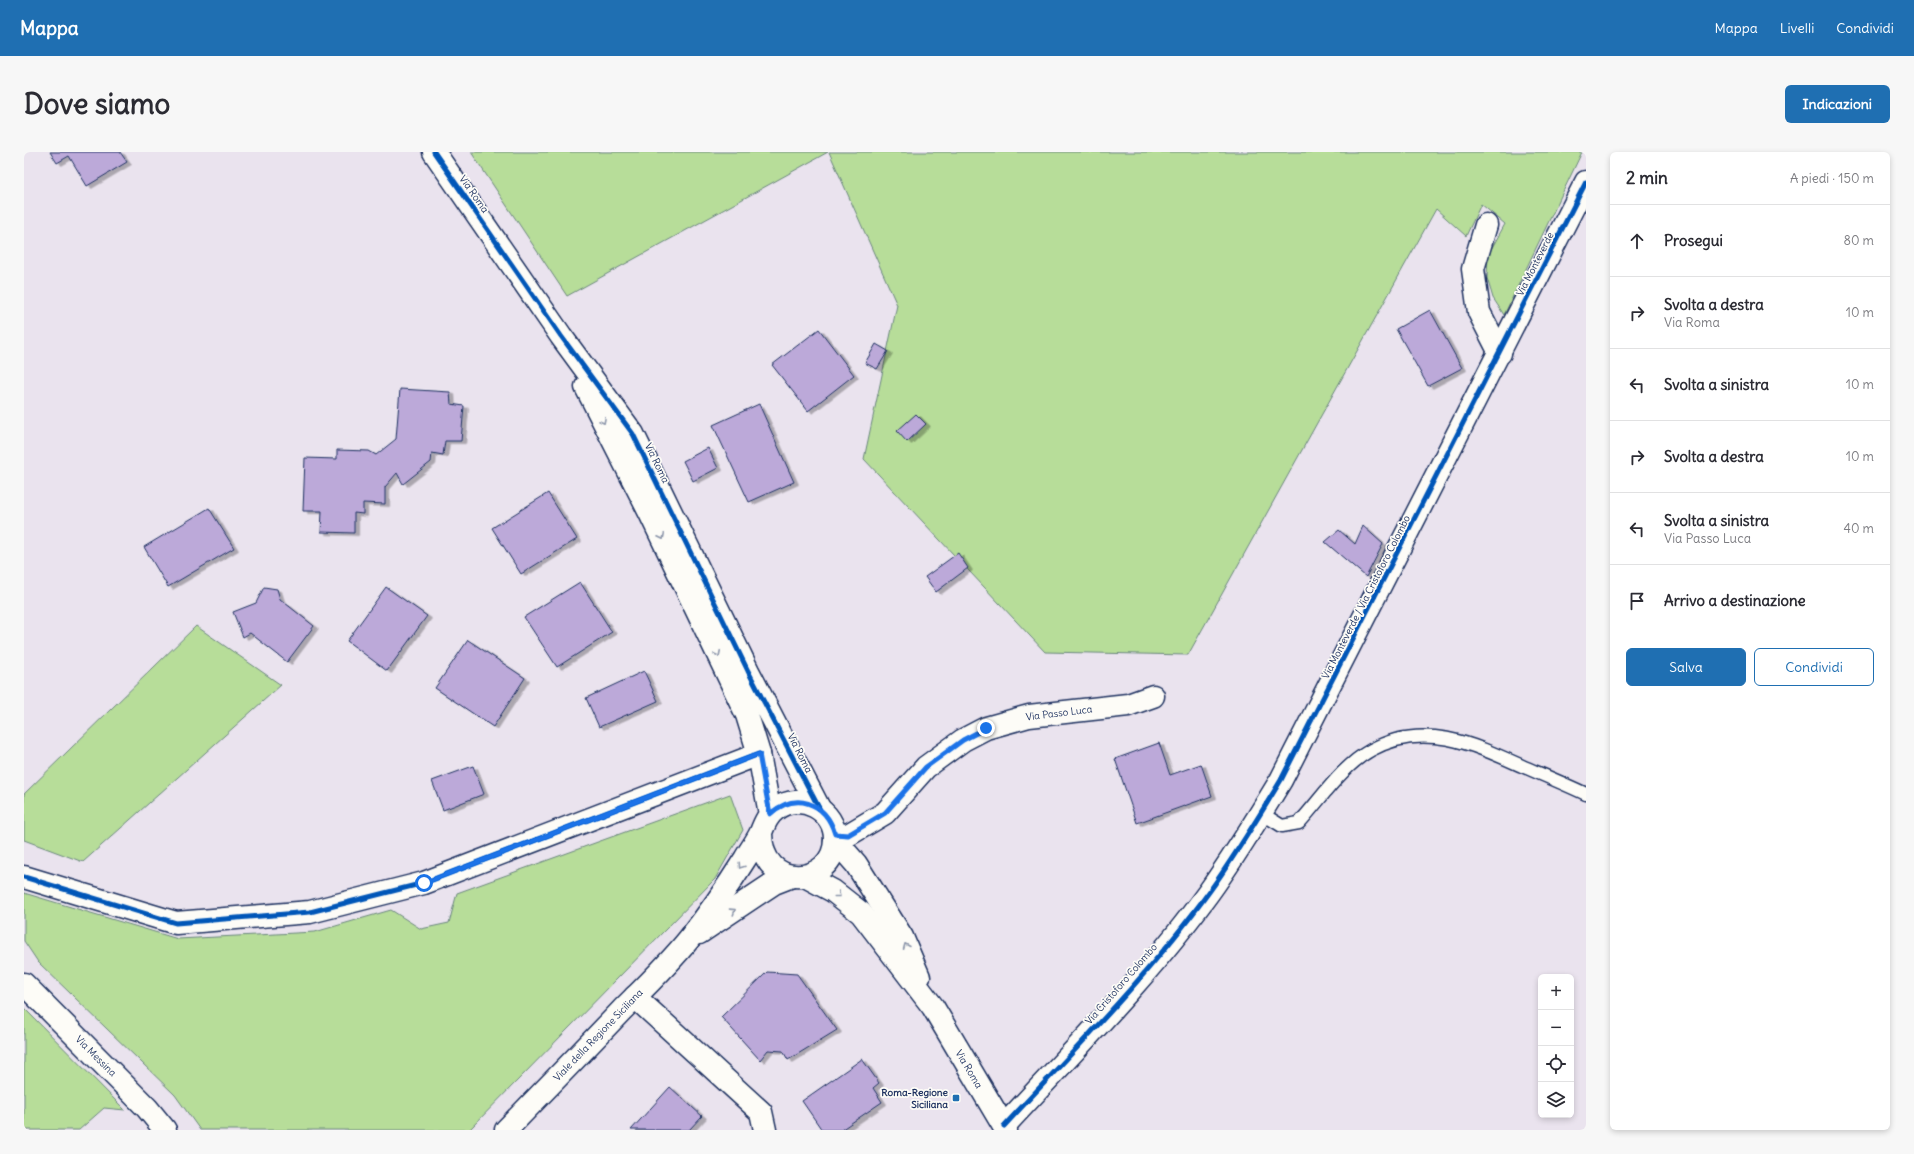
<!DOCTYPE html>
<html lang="it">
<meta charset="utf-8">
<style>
:root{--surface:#fff;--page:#f7f7f7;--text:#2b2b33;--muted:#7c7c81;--line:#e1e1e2;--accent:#1f6fb2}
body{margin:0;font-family:Delius,sans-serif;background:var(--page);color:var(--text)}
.controls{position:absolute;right:12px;bottom:12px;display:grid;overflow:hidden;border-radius:6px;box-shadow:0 2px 6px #0003}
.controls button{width:36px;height:36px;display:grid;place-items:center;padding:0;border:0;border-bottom:1px solid var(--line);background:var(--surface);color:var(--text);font:20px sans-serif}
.stop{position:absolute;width:12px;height:12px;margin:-9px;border:3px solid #1a73e8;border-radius:50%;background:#fff}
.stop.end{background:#1a73e8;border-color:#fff;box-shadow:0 1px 4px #0008}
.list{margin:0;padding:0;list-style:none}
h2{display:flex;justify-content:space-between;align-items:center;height:52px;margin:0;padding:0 16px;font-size:17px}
h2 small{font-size:13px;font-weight:400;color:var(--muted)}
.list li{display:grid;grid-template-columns:26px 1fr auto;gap:12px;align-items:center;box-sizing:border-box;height:72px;padding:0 16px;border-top:1px solid var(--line)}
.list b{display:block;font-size:15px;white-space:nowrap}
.list p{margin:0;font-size:13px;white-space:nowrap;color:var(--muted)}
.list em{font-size:13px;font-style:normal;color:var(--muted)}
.actions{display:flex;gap:8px;padding:12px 16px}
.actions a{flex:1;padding:9px 0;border:1px solid var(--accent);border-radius:6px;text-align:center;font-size:14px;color:var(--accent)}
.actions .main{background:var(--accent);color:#fff}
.icon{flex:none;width:22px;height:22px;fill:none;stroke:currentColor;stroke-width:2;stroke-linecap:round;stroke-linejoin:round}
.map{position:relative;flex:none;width:1562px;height:978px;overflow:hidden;border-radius:6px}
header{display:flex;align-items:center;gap:24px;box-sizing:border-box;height:56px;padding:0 20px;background:var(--accent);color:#fff}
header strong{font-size:19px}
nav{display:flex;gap:22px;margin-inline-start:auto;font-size:14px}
.intro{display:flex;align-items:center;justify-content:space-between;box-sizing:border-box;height:96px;padding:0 24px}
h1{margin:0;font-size:28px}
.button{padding:10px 18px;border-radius:6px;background:var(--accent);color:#fff;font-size:14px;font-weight:700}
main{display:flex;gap:24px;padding:0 24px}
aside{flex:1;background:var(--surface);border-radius:6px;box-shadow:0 2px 6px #0003}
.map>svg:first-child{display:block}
.green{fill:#b7dd99;stroke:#69867c}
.building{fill:#bca9d9;stroke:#1b2f5e;filter:url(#shadow)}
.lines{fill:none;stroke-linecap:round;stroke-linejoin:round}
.service-casing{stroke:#1b2f5e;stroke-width:15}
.minor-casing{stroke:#1b2f5e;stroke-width:25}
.tertiary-casing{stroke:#1b2f5e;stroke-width:25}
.service{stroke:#fdfcf7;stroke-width:12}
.minor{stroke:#fdfcf7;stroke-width:22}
.tertiary{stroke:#fdfcf7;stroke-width:22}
.cycleway-casing{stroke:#fdfcf7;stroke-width:8}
.cycleway{stroke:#0057b8;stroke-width:5}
.oneway{stroke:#8c96aa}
.route{stroke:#1a73e8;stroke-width:5}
.poi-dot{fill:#1f6fb2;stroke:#fdfcf7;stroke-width:1.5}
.labels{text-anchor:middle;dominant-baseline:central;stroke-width:3.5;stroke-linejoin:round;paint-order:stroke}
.street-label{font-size:10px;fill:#1b2f5e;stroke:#fdfcf7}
.poi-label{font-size:10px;font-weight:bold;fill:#1b2f5e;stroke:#fdfcf7;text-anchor:end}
</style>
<header>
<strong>Mappa</strong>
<nav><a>Mappa</a><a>Livelli</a><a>Condividi</a></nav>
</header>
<div class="intro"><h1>Dove siamo</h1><a class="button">Indicazioni</a></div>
<main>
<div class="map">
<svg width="1562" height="978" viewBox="0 0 1562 978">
<defs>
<filter id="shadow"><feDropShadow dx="4.5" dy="2.5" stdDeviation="0" flood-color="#0004"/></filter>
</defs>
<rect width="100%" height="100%" fill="#eae3ee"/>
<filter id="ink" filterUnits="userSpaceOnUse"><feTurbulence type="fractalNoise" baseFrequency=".025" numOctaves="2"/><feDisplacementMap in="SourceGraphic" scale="8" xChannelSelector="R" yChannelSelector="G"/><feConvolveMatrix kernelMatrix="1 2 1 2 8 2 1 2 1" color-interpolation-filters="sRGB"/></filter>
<g filter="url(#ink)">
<g class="green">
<path d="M447,0H804L543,144Z"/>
<path d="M805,0H1558L1480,163L1469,146L1463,126L1464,103L1481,72L1457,52L1442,84L1412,57L1164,503L1021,500L840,307L873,153Z"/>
<path d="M172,474L257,533L59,710L0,688V642Z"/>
<path d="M706,642L719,678L691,727L445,978H176L151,943L14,810L0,789V741L154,787L291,780L367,758L397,777L425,771L433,741Z"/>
<path d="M0,856L101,958L80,956L55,978H0Z"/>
</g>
<g class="building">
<path d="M26,0H96L103,10L63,34L45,4L33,11Z"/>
<path d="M1406,158L1438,216L1404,234L1372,177Z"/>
<path d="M795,177L830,223L784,259L748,213Z"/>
<path d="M852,192L864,199L853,217L841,211Z"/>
<path d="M376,237L426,240L427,252L440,254L437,289H421L419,303L408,301L407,310L379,332L373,321L361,335V352L339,351V362L330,361V381L297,380L298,359H279L281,306L313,307V298L345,299L352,303L372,287Z"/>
<path d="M735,252L770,330L725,350L689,273Z"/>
<path d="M892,262L902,272L883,290L873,279Z"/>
<path d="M684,296L694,316L669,329L659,309Z"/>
<path d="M524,341L553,387L497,422L468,376Z"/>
<path d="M185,356L210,396L144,435L120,395Z"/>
<path d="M1339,374L1359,392L1342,425L1301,390L1315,378L1331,392Z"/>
<path d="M934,401L944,416L912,440L901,425Z"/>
<path d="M556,430L588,480L533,515L500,465Z"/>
<path d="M240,435L253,437L256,447L290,474L263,510L226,481L219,485L209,460L232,451Z"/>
<path d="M362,435L403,464L363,519L323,489Z"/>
<path d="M444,488L501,526L469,575L411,536Z"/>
<path d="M620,519L634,549L575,575L562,546Z"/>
<path d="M1135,591L1146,623L1177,612L1188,644L1113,671L1091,607Z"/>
<path d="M449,614L460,642L419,658L408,629Z"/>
<path d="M743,820L773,822L813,878L764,908L759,899L744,898L736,908L697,865Z"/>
<path d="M838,907L855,931L849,936L858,950L817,978H798L778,949Z"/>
<path d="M646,935L678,964L665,978H607Z"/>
</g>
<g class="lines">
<defs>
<path id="service" d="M1237,661L1258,674L1275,671C1297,647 1318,614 1347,598C1399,569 1449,592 1498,614C1519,623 1541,632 1562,642"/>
<g id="minor">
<path d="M1462,73L1449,117L1455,160L1476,201"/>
<path d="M811,682L824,683L861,661L902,615L939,588L962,576L1005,564L1104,553L1129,544"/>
<path d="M0,725L152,771L286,760L400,731L735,602"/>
<path d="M0,832L123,956L141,978"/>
<path d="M611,845L737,960L741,978"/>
</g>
<g id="tertiary">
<path d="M410,0L537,184L609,282L724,519L795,656"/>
<path d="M562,235L626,361L723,563L735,602L746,662"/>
<path d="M811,688L832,712L878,785L895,825"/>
<path d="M781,724L809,739L837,761L909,855L982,978"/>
<path d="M675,781L750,731L768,724"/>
<path d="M980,974C1050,898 1124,824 1185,740C1211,704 1234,666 1257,628L1562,30"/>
<path d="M482,978C521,938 560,898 598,858C621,835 645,812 665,787C685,762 704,734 721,707C726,698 733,689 737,680C741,670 744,663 752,657C776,639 812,658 811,688C810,734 737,741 737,681"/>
</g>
</defs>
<use href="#service" class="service-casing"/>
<use href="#minor" class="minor-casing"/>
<use href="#tertiary" class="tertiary-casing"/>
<use href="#service" class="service"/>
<use href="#minor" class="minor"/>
<use href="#tertiary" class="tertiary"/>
<defs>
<g id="cycleway">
<path d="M410,0L537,184L609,282L724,519L795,656"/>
<path d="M0,725L152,771L286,760L400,731L735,602"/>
<path d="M980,974C1050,898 1124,824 1185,740C1211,704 1234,666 1257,628L1562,30"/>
</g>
</defs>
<use href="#cycleway" class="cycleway-casing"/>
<use href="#cycleway" class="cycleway"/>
</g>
<defs><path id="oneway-chevron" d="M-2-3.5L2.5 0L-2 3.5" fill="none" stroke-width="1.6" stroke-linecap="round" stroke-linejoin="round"/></defs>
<g class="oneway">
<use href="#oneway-chevron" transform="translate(579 269) rotate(64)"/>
<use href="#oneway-chevron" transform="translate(638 385) rotate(64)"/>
<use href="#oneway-chevron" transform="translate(694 502) rotate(64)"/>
<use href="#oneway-chevron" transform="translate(717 714) rotate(124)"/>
<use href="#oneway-chevron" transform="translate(814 743) rotate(39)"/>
<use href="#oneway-chevron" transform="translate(709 759) rotate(-33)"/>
<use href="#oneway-chevron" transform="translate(882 794) rotate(-113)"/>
</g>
</g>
<g class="lines" filter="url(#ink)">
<path class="route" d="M400,731L735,602L746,662C771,640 801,649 811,682L824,683L861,661L902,615L939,588L962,576"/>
</g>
<rect class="poi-dot" x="928" y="942" width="8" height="8" rx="2"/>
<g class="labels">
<g class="street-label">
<text transform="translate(450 42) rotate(55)">Via Roma</text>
<text transform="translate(1511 112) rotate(-63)">Via Monteverde</text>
<text transform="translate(633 311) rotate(64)">Via Roma</text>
<text transform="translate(1342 445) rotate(-63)">Via Monteverde / Via Cristoforo Colombo</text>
<text transform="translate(1035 561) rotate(-7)">Via Passo Luca</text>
<text transform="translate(776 601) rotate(63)">Via Roma</text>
<text transform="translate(1097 832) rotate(-49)">Via Cristoforo Colombo</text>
<text transform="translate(574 883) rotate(-46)">Viale della Regione Siciliana</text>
<text transform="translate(72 904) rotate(45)">Via Messina</text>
<text transform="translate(945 917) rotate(59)">Via Roma</text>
</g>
<g class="poi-label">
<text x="924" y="940">Roma-Regione<tspan x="924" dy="12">Siciliana</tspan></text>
</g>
</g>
</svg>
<div class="controls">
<button>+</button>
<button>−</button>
<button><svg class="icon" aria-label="locate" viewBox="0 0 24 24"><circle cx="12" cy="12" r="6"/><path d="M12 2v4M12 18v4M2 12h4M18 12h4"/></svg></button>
<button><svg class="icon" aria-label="layers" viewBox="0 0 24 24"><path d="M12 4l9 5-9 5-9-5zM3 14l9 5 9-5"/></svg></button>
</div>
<div class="stop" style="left:400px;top:731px"></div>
<div class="stop end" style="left:962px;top:576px"></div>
</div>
<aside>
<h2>2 min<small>A piedi · 150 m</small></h2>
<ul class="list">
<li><svg class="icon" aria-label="ahead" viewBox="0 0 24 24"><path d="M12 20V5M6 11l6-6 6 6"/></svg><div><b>Prosegui</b></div><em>80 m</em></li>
<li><svg class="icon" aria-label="right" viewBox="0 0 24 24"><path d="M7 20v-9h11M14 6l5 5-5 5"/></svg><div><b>Svolta a destra</b><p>Via Roma</p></div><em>10 m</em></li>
<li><svg class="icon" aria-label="left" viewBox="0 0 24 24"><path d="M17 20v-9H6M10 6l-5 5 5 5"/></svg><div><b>Svolta a sinistra</b></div><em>10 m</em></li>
<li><svg class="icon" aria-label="right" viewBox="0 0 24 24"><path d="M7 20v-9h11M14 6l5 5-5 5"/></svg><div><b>Svolta a destra</b></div><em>10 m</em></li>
<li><svg class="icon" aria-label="left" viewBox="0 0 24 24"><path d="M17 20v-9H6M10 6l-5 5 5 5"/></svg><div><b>Svolta a sinistra</b><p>Via Passo Luca</p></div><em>40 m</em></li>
<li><svg class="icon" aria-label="arrive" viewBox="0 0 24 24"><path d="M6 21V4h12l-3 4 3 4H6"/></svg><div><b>Arrivo a destinazione</b></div></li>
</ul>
<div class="actions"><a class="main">Salva</a><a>Condividi</a></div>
</aside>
</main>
